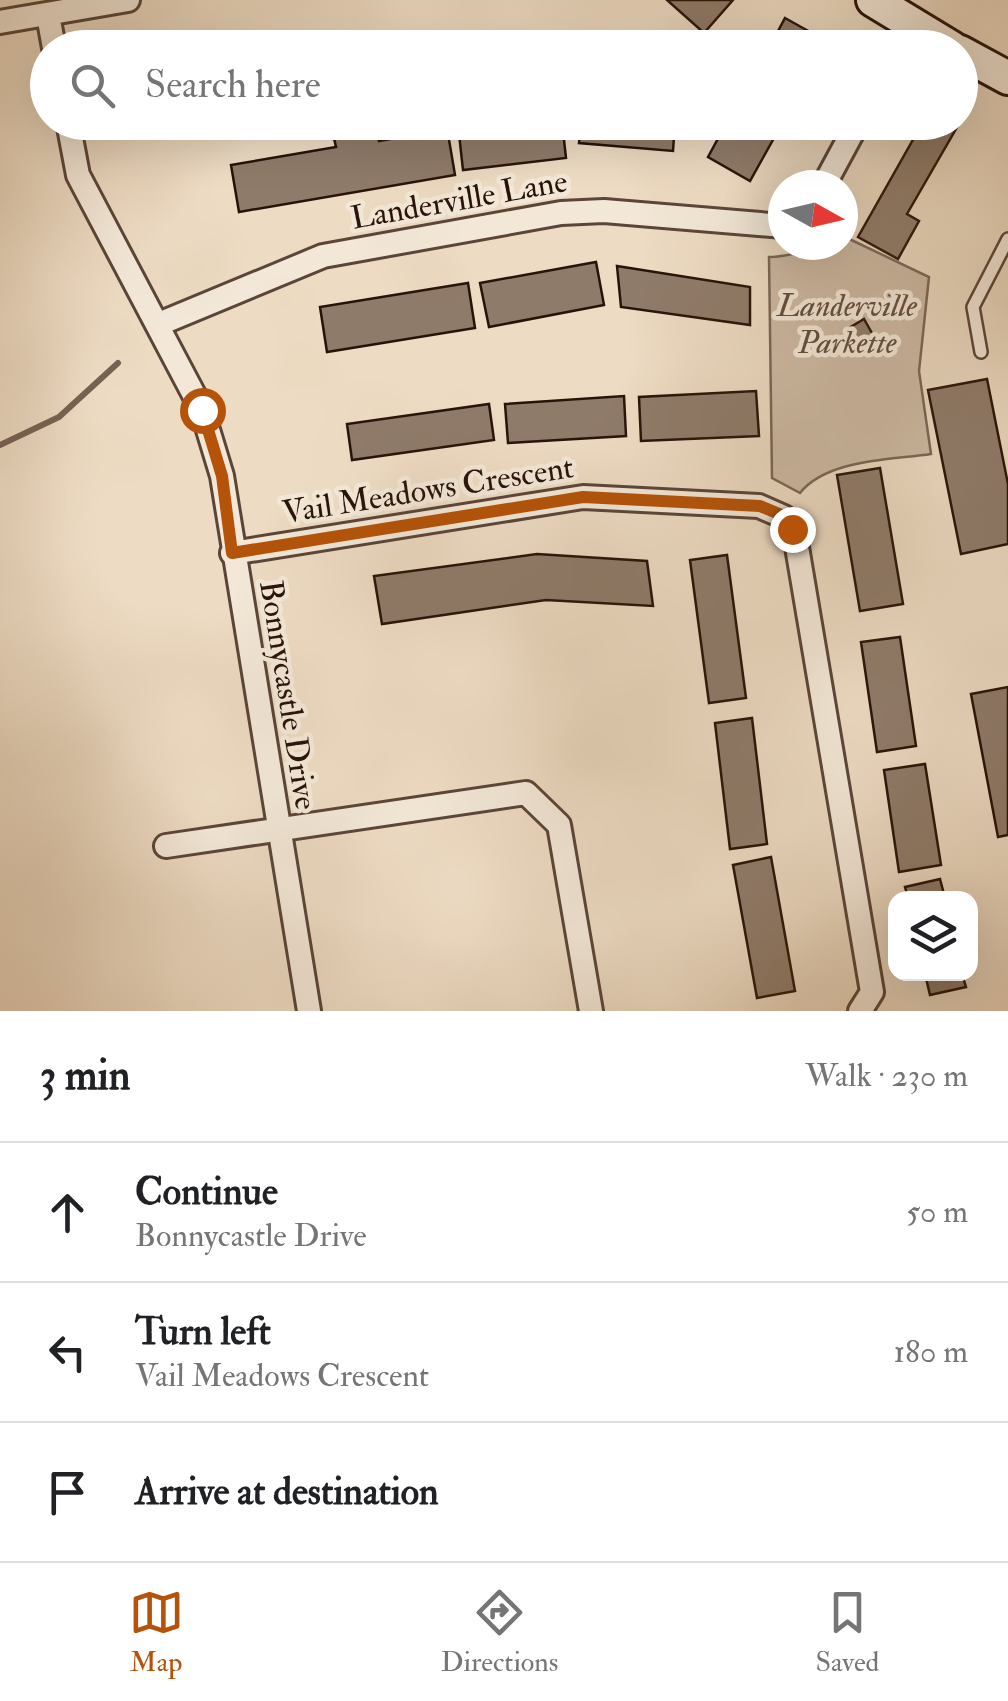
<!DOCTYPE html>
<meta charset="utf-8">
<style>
:root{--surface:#fff;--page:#f6f6f6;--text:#202124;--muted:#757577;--line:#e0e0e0;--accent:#b45309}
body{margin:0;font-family:"IM FELL Double Pica",serif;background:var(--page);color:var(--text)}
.controls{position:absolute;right:30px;bottom:30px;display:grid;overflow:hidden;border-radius:20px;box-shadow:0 10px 40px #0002}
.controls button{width:90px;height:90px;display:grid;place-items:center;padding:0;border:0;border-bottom:2px solid var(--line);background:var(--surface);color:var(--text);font:50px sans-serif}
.compass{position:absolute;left:768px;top:170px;width:90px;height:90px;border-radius:50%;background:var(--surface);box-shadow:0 10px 40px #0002;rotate:98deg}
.stop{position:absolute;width:30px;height:30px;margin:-22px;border:8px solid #b45309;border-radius:50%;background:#fff}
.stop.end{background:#b45309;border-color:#fff;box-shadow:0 2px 10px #0008}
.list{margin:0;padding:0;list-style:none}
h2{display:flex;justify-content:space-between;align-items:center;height:130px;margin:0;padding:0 40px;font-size:42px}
h2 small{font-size:32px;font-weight:400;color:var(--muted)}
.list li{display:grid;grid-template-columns:65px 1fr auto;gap:30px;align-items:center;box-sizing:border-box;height:140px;padding:0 40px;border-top:2px solid var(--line)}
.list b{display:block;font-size:38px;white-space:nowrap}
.list p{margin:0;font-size:32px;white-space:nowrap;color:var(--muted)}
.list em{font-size:32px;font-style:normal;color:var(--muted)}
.icon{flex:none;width:55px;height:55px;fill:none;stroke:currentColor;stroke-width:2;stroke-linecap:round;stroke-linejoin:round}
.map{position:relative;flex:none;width:1008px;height:1011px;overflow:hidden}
.search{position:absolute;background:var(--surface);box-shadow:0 10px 40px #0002;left:30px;right:30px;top:30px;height:110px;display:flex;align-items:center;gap:25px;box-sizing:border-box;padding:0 35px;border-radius:55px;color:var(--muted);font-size:38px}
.sheet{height:550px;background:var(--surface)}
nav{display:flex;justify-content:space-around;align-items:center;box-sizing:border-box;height:140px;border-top:2px solid var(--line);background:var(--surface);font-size:28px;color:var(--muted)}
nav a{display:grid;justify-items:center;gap:5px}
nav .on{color:var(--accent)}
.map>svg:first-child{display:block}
.green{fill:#ccb9a3;stroke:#7a6656;stroke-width:2.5}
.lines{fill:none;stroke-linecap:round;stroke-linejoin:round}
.stream{stroke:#766253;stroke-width:6}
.building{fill:#8f7b6a;stroke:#291309;stroke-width:2.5}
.lane-casing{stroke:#5a4538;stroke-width:16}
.street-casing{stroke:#5a4538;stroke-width:28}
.secondary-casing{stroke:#291309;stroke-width:38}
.lane{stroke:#f3e8d8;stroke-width:11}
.street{stroke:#f3e8d8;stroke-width:22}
.secondary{stroke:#f3e8d8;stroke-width:32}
.route{stroke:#b45309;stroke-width:12}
.labels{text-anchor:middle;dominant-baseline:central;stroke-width:9;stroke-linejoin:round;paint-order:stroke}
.street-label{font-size:32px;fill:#291309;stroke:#f3e8d8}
.park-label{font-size:32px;font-style:italic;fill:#624d3f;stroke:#f3e8d8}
</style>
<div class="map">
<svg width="1008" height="1011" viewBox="0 0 1008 1011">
<rect width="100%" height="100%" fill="#eddbc3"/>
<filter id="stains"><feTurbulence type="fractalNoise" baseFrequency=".002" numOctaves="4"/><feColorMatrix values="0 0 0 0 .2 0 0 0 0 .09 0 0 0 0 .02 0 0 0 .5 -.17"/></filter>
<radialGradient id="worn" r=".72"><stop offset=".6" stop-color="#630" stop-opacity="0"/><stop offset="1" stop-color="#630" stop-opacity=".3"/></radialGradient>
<path class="green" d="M843,236L929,277L919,371L931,454C891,460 827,459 800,493L772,478L769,257C796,257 816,245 843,245Z"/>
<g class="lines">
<path class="stream" d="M0,445L59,417L118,363"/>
</g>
<g class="building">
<path d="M667,0H733L704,33Z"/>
<path d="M785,18L828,42L825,48H769Z"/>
<path d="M427,122H446L455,175L239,212L231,165L336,147L333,134L376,126L379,141L429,132Z"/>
<path d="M534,122H562L566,158L463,170L459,134Z"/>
<path d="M581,122H675L673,151L579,143Z"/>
<path d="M727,122H783L750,181L708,157Z"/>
<path d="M923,122H960L907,214L919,221L898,259L858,237Z"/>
<path d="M596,262L604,305L489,327L480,283Z"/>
<path d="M617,266L750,287V325L621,307Z"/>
<path d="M468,283L475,328L327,352L320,307Z"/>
<path d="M864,319L873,335L857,343L849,328Z"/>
<path d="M987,379L1008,484V544L961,554L928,390Z"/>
<path d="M756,391L759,436L641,441L639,397Z"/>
<path d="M624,396L626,436L508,443L505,404Z"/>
<path d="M489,404L494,440L352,460L347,424Z"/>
<path d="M880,468L903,604L860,611L837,475Z"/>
<path d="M537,554L647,561L653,606L546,600L382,624L374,576Z"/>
<path d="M727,555L746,698L709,703L690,560Z"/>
<path d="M900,637L916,746L877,752L861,642Z"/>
<path d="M1008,687V835L998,837L971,694Z"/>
<path d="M752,718L767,844L730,849L715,723Z"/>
<path d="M925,764L941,865L899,872L884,770Z"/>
<path d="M771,857L795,991L757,998L733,865Z"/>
<path d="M940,879L945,898H908L905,887Z"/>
<path d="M925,974H962L966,987L930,995Z"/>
</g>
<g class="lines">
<defs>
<path id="lane" d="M981,352L973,307L1008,239"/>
<g id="street">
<path d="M48,15L54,48"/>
<path d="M0,22L128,0"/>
<path d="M898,48L908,24"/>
<path d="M68,122L78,175L202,410L222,476L309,1011"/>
<path d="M824,185L858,122"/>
<path d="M159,324L323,256L561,213L604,211L783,226"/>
<path d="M232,553L583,497L759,506L784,517L796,541L872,992L860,1011"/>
<path d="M166,846L526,793L559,825L591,1011"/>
</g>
<g id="secondary">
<path d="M873,0L952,48"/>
<path d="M960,52L1008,78"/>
</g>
</defs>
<use href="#lane" class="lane-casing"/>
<use href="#street" class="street-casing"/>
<use href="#secondary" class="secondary-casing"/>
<use href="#lane" class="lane"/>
<use href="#street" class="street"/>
<use href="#secondary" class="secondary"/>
</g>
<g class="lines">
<path class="route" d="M202,410L222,476L232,553L583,497L760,506L784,516L792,529"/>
</g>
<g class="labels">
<g class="street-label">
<text transform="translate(459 200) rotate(-10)">Landerville Lane</text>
<text transform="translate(428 490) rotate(-9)">Vail Meadows Crescent</text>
<text transform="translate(288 695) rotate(81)">Bonnycastle Drive</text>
</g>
<g class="park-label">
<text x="847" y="306">Landerville<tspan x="847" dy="37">Parkette</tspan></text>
</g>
</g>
<rect width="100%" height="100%" filter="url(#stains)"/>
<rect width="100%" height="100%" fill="url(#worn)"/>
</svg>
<div class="controls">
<button><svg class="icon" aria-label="layers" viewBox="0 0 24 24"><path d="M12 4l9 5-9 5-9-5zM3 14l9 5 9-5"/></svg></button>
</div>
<svg class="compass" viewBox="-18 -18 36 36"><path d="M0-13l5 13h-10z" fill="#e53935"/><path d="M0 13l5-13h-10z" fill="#757577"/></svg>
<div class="stop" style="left:202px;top:410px"></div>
<div class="stop end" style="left:792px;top:529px"></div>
<div class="search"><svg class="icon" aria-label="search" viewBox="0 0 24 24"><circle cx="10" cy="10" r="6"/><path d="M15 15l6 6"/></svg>Search here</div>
</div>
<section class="sheet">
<h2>3 min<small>Walk · 230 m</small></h2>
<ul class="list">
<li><svg class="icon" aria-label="ahead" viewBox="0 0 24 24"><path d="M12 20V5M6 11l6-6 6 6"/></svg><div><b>Continue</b><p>Bonnycastle Drive</p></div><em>50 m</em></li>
<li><svg class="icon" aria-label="left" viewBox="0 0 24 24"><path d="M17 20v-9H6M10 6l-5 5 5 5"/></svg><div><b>Turn left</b><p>Vail Meadows Crescent</p></div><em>180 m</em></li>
<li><svg class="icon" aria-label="arrive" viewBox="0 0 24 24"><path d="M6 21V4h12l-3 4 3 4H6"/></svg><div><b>Arrive at destination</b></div></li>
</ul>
</section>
<nav>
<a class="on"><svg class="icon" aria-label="map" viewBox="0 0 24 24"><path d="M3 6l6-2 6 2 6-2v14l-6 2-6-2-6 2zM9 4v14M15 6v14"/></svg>Map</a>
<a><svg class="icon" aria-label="directions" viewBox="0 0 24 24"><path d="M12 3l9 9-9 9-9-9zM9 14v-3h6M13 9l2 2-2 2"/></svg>Directions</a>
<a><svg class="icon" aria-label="saved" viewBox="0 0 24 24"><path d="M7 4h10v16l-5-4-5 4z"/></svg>Saved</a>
</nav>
